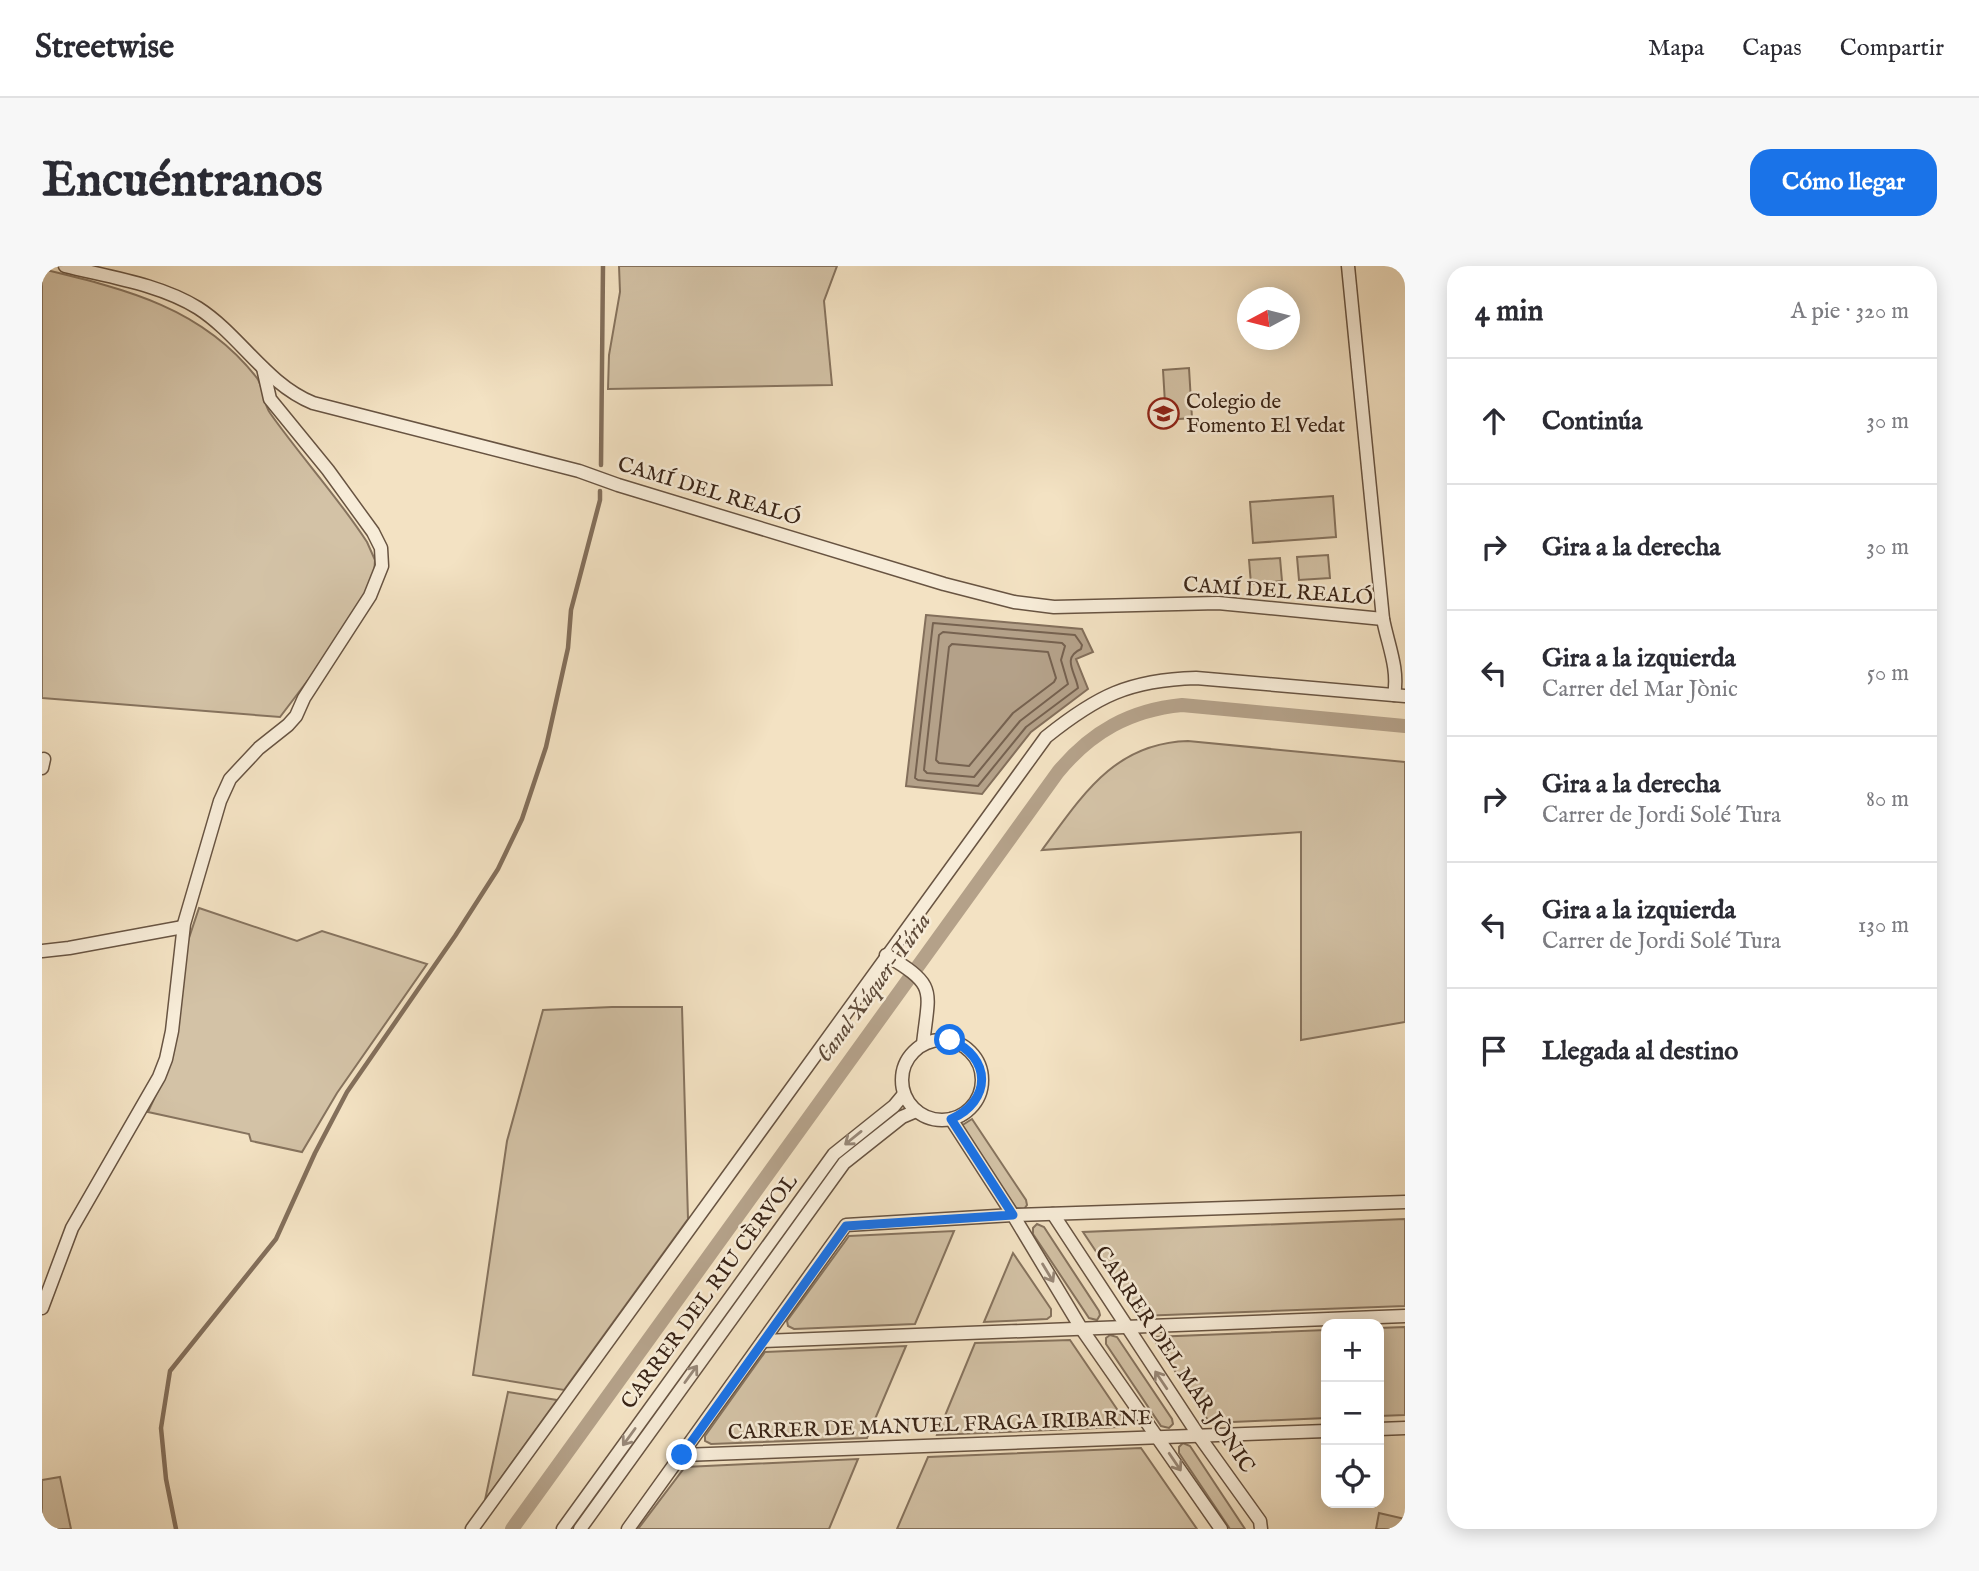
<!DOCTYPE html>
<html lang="es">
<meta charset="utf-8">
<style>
:root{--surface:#fff;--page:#f7f7f7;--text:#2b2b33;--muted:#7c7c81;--line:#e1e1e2;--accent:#1a73e8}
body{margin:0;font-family:"IM FELL English",serif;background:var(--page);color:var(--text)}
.controls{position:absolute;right:21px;bottom:21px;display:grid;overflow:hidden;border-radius:14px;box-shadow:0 4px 18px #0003}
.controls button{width:63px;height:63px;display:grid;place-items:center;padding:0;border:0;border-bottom:2px solid var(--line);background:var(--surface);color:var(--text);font:35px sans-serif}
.compass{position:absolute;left:1195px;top:21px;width:63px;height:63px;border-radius:50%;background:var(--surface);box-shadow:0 4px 18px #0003;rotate:263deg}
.stop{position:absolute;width:21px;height:21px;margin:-16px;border:5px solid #1a73e8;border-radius:50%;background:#fff}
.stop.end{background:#1a73e8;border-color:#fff;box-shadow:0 2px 7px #0008}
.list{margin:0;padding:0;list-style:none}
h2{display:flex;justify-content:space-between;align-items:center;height:91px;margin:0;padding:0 28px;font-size:30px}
h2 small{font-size:23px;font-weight:400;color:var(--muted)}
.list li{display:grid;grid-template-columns:46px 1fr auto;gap:21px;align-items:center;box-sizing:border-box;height:126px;padding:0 28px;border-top:2px solid var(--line)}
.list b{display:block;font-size:26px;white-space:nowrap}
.list p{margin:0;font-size:23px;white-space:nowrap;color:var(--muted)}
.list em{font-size:23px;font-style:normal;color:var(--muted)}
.icon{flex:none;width:38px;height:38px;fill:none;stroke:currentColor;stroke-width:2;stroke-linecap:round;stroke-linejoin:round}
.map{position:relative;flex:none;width:1363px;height:1263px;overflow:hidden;border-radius:21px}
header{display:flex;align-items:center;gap:42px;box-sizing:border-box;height:98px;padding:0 35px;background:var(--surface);border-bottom:2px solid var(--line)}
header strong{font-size:33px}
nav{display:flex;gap:38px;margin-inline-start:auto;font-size:24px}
.intro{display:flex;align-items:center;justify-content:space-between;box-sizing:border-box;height:168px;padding:0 42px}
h1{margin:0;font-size:49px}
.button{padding:18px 32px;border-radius:21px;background:var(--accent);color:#fff;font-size:24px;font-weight:700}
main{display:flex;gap:42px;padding:0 42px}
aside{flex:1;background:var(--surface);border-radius:21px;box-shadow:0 4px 18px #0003}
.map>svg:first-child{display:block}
.green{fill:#d3c2a6;stroke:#86735e;stroke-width:2}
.water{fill:#b4a189;stroke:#836f5b;stroke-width:2}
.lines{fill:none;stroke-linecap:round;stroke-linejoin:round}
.shore{stroke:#766250;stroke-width:2}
.stream{stroke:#836f5b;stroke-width:4.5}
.canal{stroke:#b4a189;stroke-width:14}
.minor-casing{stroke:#685442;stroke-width:15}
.minor{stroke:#f7ecd8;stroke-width:12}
.oneway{stroke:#988878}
.route{stroke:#1a73e8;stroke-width:9}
.labels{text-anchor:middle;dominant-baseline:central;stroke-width:5;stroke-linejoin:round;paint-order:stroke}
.poi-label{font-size:21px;fill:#392417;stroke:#f7ecd8;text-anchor:start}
.street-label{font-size:21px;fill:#392417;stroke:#f7ecd8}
.water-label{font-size:23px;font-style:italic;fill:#5e4a39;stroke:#f7ecd8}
</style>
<header>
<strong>Streetwise</strong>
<nav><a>Mapa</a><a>Capas</a><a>Compartir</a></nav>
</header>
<div class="intro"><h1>Encuéntranos</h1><a class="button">Cómo llegar</a></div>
<main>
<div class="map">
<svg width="1363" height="1263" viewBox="0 0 1363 1263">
<rect width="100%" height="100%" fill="#f3e2c3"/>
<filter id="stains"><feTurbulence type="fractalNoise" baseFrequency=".00286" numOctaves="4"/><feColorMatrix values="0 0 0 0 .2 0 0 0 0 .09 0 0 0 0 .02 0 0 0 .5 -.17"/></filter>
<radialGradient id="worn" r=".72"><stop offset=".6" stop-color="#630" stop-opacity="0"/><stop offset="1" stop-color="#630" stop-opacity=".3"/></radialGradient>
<g class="green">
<path d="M577,0H795L782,35L790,119L566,123L567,89L578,26Z"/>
<path d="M0,3C83,23 160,41 215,112C222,122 221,137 228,147C259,191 296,231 325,276L333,294L332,310L301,368L238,451L0,432Z"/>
<path d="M1147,102L1150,152L1124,154L1121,104Z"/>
<path d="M1291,230L1294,271L1211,277L1208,236Z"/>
<path d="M1286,289L1288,312L1257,314L1255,291Z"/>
<path d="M1238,292L1240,315L1209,318L1207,294Z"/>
<path d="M1146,475L1363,496V756L1259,774V566L1000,584C1040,530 1072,477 1146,475Z"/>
<path d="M157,642L255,675L280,665L385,698L295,827L260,886L209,875L207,868L106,846L129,796L143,684Z"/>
<path d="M570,741H640L646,953L522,1124L431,1109L465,875L501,744Z"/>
<path d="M930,853L984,934L985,939L982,943L974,942L919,860Z"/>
<path d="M1363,953V1040L1097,1050L1041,966Z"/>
<path d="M995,958L1002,961L1057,1045L1058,1049L1055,1054L1047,1052L991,968V962Z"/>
<path d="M912,965L873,1058L752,1063L746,1060L745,1055L807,970Z"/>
<path d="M971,987L1009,1043V1050L1005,1053L942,1056Z"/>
<path d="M1363,1061V1149L1337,1150V1062Z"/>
<path d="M1284,1064V1152L1168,1157L1110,1071Z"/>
<path d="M1068,1069L1075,1071L1130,1153L1131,1158L1127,1162L1119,1160L1064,1078V1072Z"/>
<path d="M1028,1074L1081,1152V1158L1078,1161L895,1169L933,1077Z"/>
<path d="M864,1080L825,1172L669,1178L663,1175V1170L723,1086Z"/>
<path d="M466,1126L515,1134L443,1234Z"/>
<path d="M1141,1177L1148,1180L1203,1263H1188L1137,1187V1181Z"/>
<path d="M1099,1182L1155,1263H855L886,1191Z"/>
<path d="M816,1193L787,1263H596L643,1201Z"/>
<path d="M18,1211L29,1263H0V1214Z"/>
<path d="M1337,1247L1363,1253V1263H1334Z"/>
</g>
<path class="water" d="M884,349L1040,363L1051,386L1034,393L1046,423L989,466L940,528L864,520Z"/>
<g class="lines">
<g class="shore">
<path d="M891,357L1033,369L1040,379L1039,383C1019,392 1034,407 1036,422L984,461L936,520L876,514L873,512Z"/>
<path d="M901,366L1020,377L1023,380L1019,394L1026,418L978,455L932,511L885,507L882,504L897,369Z"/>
<path d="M910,378L1006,386L1014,412L1012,416L971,447L927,500L897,497L894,494L907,381Z"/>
</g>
<g class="stream">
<path d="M559,199L561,0"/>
<path d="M134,1263L124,1213L119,1162L128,1105L234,973L273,887L305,826L413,670L456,603L480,553L504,481L526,382L529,344L558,234V225"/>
</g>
<path class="canal" d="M470,1263L1016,506C1049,466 1088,444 1140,439L1363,460"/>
<defs>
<g id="minor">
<path d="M23,0C67,11 117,18 156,42C198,69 224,118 271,137L537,205L576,219L902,318L972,336L1012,341L1176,337L1341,353"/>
<path d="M1306,0L1341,353C1346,379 1357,403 1352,429"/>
<path d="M0,502L2,493"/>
<path d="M0,685L27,682L141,661"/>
<path d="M844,689C896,720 887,723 881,778"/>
<circle cx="900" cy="814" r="40"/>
<path d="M909,853L971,949L1039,1062L1179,1263"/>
<path d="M1011,948L1157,1170L1218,1255L1219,1263"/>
<path d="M0,1042L30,962L117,811L124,793L130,765L142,658L178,535L188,513L217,482L246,459L254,450L262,432L328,330L340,300L339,282L331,266L286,204L228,133L221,102"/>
<path d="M721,1075L1363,1050"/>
<path d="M1337,1163L1363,1162"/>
<path d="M640,1189L1284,1165"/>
<path d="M430,1263L1004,471C1055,430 1087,414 1154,412L1363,430"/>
<path d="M521,1263L792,888L852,840L862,828"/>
<path d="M538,1263L802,897L860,851L874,845"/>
<path d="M586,1263L804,959L971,949L1363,936"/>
</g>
</defs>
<use href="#minor" class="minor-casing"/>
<use href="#minor" class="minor"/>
</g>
<defs><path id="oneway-shaft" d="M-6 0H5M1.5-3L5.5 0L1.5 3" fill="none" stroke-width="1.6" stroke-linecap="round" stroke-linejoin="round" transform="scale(1.75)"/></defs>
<g class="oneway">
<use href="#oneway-shaft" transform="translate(811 872) rotate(141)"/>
<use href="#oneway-shaft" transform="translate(1006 1007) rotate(59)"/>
<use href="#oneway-shaft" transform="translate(649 1108) rotate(-54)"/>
<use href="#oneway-shaft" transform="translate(1119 1114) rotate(-124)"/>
<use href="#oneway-shaft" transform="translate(587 1171) rotate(126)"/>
<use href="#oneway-shaft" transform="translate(1133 1196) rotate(56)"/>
</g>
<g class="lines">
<path class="route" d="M640,1189L804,960L971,949L909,853C950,835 950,791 908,774"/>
</g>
<defs>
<symbol id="school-ring" viewBox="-11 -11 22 22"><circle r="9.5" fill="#f7ecd8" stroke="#8f2418" stroke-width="1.5"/><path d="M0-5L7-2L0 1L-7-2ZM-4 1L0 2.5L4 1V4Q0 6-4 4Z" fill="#8f2418"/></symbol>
</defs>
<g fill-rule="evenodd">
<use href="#school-ring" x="1104" y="130" width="35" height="35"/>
</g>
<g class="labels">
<g class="poi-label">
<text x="1144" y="136">Colegio de<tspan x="1144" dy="24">Fomento El Vedat</tspan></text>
</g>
<g class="street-label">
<text transform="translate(667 226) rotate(17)">CAMÍ DEL REALÓ</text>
<text transform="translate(1236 326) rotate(4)">CAMÍ DEL REALÓ</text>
<text transform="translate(668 1026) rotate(-54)">CARRER DEL RIU CÈRVOL</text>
<text transform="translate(1132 1094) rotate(56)">CARRER DEL MAR JÒNIC</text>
<text transform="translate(898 1160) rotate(-2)">CARRER DE MANUEL FRAGA IRIBARNE</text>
</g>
<g class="water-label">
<text transform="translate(832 722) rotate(-54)">Canal Xúquer-Túria</text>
</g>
</g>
<rect width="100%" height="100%" filter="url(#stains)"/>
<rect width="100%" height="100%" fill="url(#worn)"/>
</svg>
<div class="controls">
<button>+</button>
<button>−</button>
<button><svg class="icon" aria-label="locate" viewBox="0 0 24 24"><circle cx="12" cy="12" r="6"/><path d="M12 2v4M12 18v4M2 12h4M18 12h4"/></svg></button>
</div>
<svg class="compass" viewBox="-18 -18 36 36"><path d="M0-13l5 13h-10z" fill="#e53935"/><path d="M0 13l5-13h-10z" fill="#7c7c81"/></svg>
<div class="stop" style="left:908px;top:774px"></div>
<div class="stop end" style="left:640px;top:1189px"></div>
</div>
<aside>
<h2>4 min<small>A pie · 320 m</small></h2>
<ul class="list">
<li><svg class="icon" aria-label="ahead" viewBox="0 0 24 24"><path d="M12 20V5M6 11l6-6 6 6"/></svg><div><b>Continúa</b></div><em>30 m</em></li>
<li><svg class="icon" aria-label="right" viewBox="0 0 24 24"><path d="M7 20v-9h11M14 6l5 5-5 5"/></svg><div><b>Gira a la derecha</b></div><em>30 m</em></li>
<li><svg class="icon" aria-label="left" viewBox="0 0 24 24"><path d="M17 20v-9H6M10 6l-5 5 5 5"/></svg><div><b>Gira a la izquierda</b><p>Carrer del Mar Jònic</p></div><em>50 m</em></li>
<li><svg class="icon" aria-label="right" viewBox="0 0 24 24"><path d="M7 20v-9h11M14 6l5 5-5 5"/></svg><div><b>Gira a la derecha</b><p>Carrer de Jordi Solé Tura</p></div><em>80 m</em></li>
<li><svg class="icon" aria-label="left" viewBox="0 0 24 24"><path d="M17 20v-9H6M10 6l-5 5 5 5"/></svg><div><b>Gira a la izquierda</b><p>Carrer de Jordi Solé Tura</p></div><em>130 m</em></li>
<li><svg class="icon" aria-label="arrive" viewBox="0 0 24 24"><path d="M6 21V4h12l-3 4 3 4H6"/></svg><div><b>Llegada al destino</b></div></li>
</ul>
</aside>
</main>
